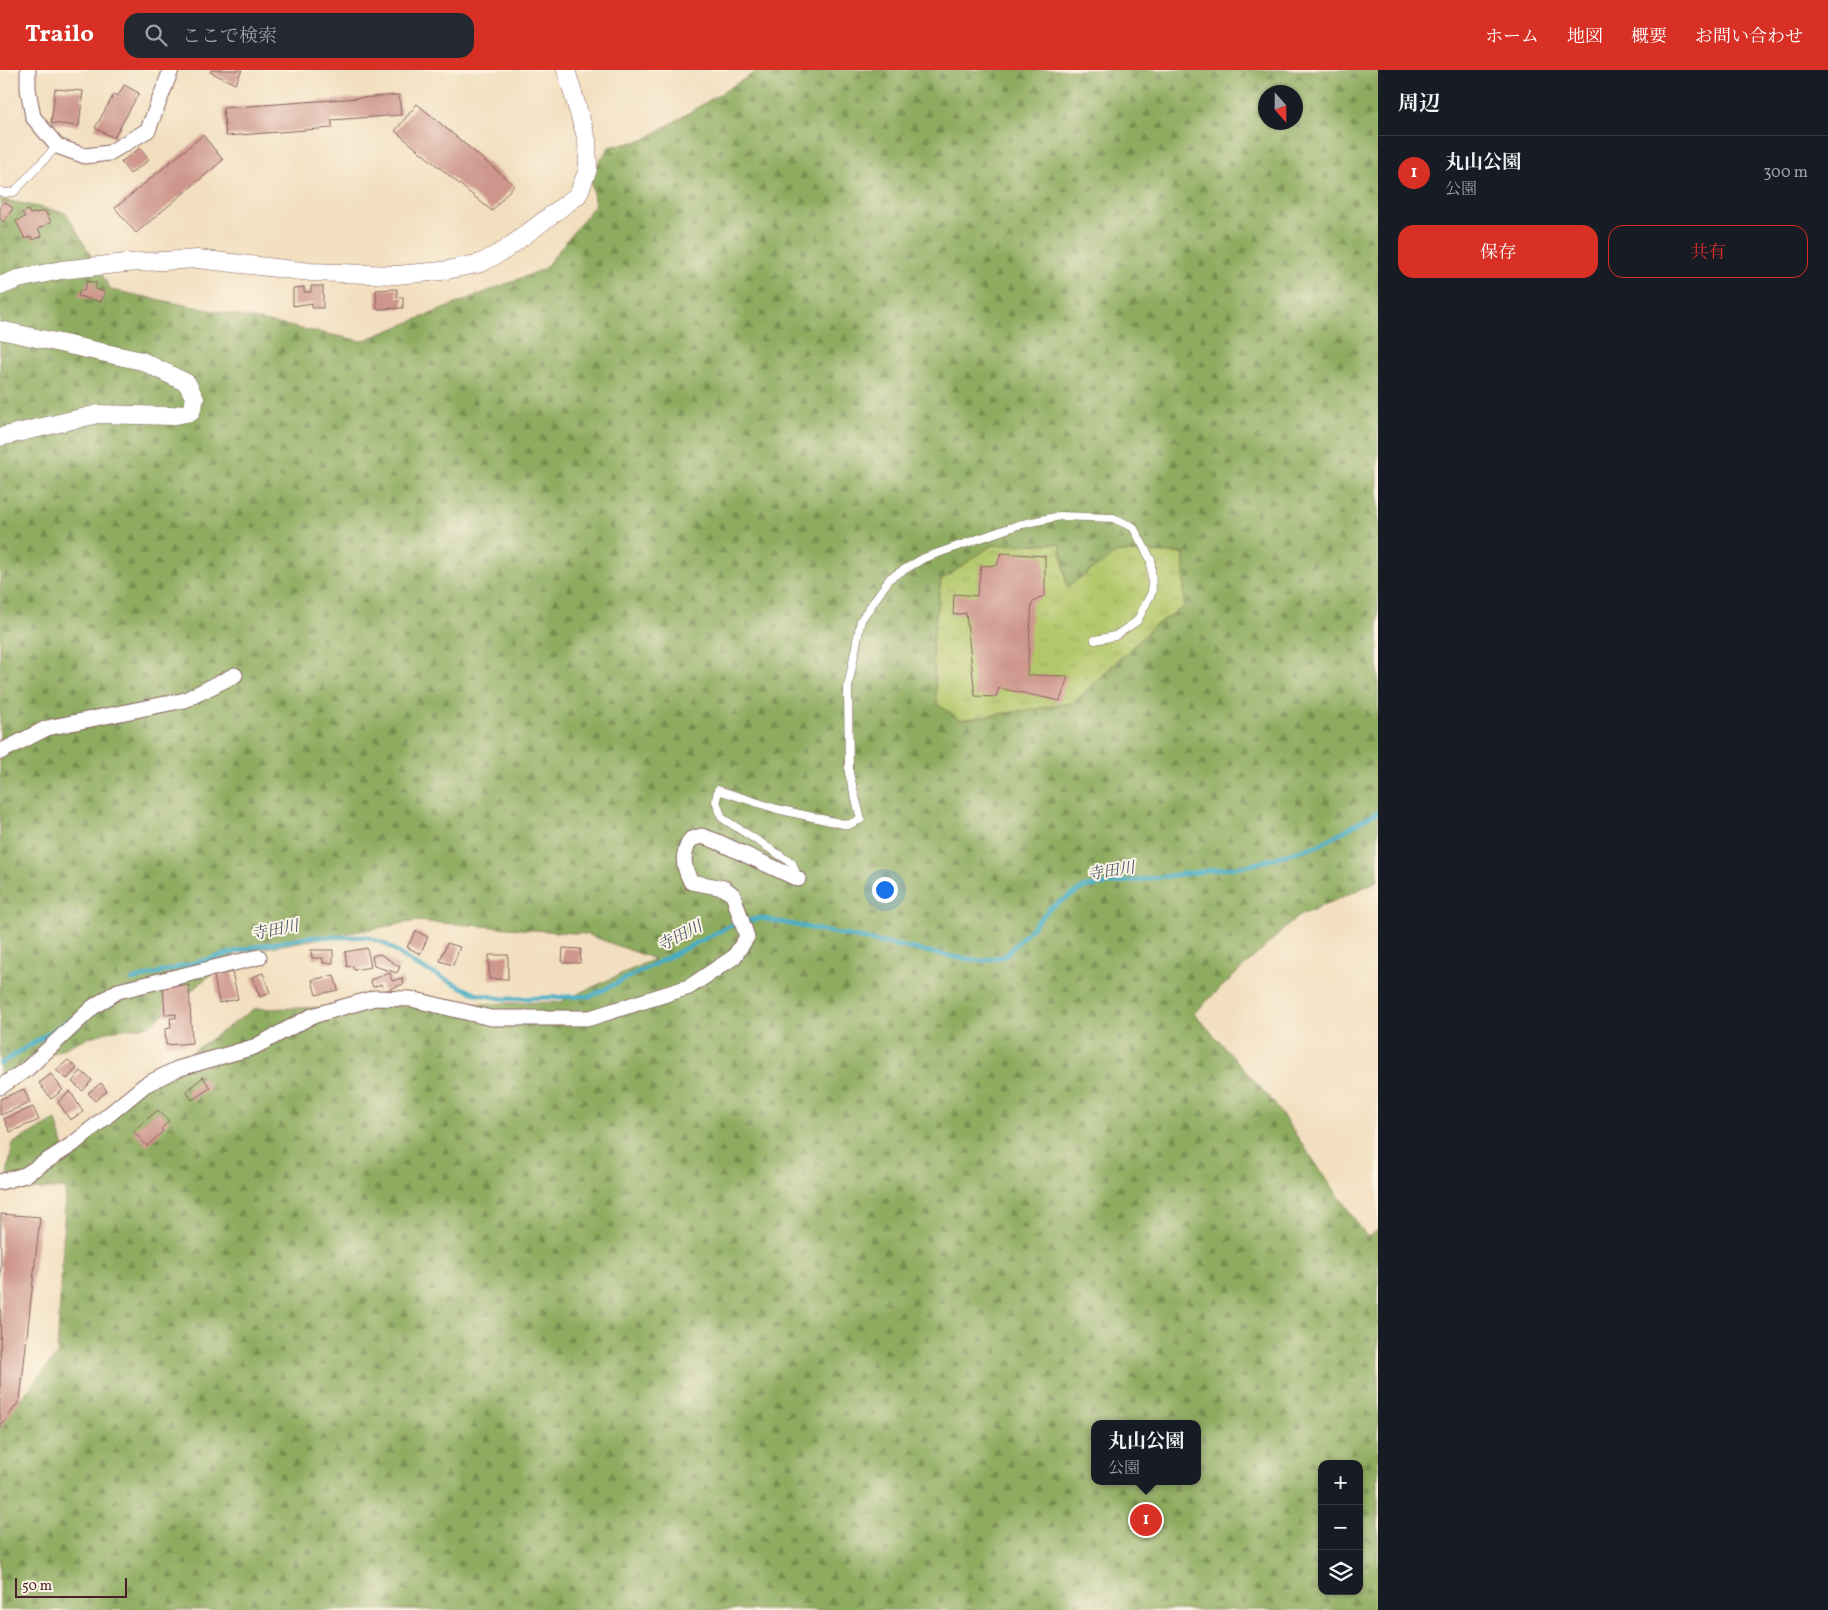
<!DOCTYPE html>
<html lang="ja">
<meta charset="utf-8">
<style>
:root{--surface:#171b24;--page:#242831;--text:#f1f3f6;--muted:#9ea1a6;--line:#363941;--accent:#d93025}
body{margin:0;font-family:Vollkorn,"Noto Serif JP",serif;background:var(--page);color:var(--text)}
.controls{position:absolute;right:15px;bottom:15px;display:grid;overflow:hidden;border-radius:10px;box-shadow:0 1px 4px #0004}
.controls button{width:45px;height:45px;display:grid;place-items:center;padding:0;border:0;border-bottom:1px solid var(--line);background:var(--surface);color:var(--text);font:25px sans-serif}
.compass{position:absolute;left:1258px;top:15px;width:45px;height:45px;border-radius:50%;background:var(--surface);box-shadow:0 1px 4px #0004;rotate:159deg}
.scale{position:absolute;left:15px;bottom:12px;width:112px;box-sizing:border-box;padding-left:5px;border:2px solid #4a1f2b;border-top:0;font-size:14px;line-height:18px;white-space:nowrap;color:#4a1f2b;-webkit-text-stroke:4px #fcf5e5;paint-order:stroke}
.you{position:absolute;left:884px;top:819px;width:18px;height:18px;margin:-12px;border:4px solid #fff;border-radius:50%;background:#1a73e8;box-shadow:0 0 0 8px #1a73e833}
.badge{display:grid;place-items:center;width:32px;height:32px;border-radius:50%;background:var(--accent);color:#fff;font-size:16px;font-weight:700}
.pin{position:absolute;translate:-50% -50%;border:2px solid #fff;box-shadow:0 1px 5px #0006}
.popup{position:absolute;left:1091px;top:1350px;width:110px;height:65px;box-sizing:border-box;display:grid;place-content:center;border-radius:10px;background:var(--surface);filter:drop-shadow(0 1px 4px #0005);font-size:16px;white-space:nowrap;color:var(--muted)}
.popup b{font-size:19px;color:var(--text)}
.popup::after{content:'';position:absolute;left:50%;top:100%;margin-left:-10px;border:10px solid transparent;border-top-color:var(--surface)}
.list{margin:0;padding:0;list-style:none}
h2{display:flex;justify-content:space-between;align-items:center;height:65px;margin:0;padding:0 20px;font-size:21px}
h2 small{font-size:16px;font-weight:400;color:var(--muted)}
.list li{display:grid;grid-template-columns:32px 1fr auto;gap:15px;align-items:center;box-sizing:border-box;height:75px;padding:0 20px;border-top:1px solid var(--line)}
.list b{display:block;font-size:19px;white-space:nowrap}
.list p{margin:0;font-size:16px;white-space:nowrap;color:var(--muted)}
.list em{font-size:16px;font-style:normal;color:var(--muted)}
.actions{display:flex;gap:10px;padding:15px 20px}
.actions a{flex:1;padding:11px 0;border:1px solid var(--accent);border-radius:15px;text-align:center;font-size:18px;color:var(--accent)}
.actions .main{background:var(--accent);color:#fff}
.icon{flex:none;width:28px;height:28px;fill:none;stroke:currentColor;stroke-width:2;stroke-linecap:round;stroke-linejoin:round}
.map{position:relative;flex:none;width:1378px;height:1540px;overflow:hidden}
header{display:flex;align-items:center;gap:30px;box-sizing:border-box;height:70px;padding:0 25px;background:var(--accent);color:#fff}
header strong{font-size:24px}
nav{display:flex;gap:28px;margin-inline-start:auto;font-size:18px}
.search{width:350px;height:45px;background:var(--page);display:flex;align-items:center;gap:12px;box-sizing:border-box;padding:0 18px;border-radius:15px;color:var(--muted);font-size:19px}
main{display:flex}
aside{flex:1;background:var(--surface)}
.map>svg:first-child{display:block}
.grass{fill:url(#grass-tufts);stroke:#7e734b}
.forest{fill:url(#forest-firs);stroke:#6c6645;fill-rule:evenodd}
.lines{fill:none;stroke-linecap:round;stroke-linejoin:round}
.stream{stroke:#45acc5;stroke-width:4.5}
.building{fill:#cd958b}
.service-casing{stroke:#85625f;stroke-width:9}
.minor-casing{stroke:#85625f;stroke-width:17}
.tertiary-casing{stroke:#85625f;stroke-width:19}
.service{stroke:#fff;stroke-width:8}
.minor{stroke:#fff;stroke-width:15}
.tertiary{stroke:#fff;stroke-width:18}
.labels{text-anchor:middle;dominant-baseline:central;stroke-width:4;stroke-linejoin:round;paint-order:stroke}
.water-label{font-size:16px;font-style:italic;fill:#485769;stroke:#fcf5e5}
</style>
<header>
<strong>Trailo</strong>
<div class="search"><svg class="icon" aria-label="search" viewBox="0 0 24 24"><circle cx="10" cy="10" r="6"/><path d="M15 15l6 6"/></svg>ここで検索</div>
<nav><a>ホーム</a><a>地図</a><a>概要</a><a>お問い合わせ</a></nav>
</header>
<main>
<div class="map">
<svg width="1378" height="1540" viewBox="0 0 1378 1540">
<defs>
<pattern id="grass-tufts" width="24" height="20" patternUnits="userSpaceOnUse" patternTransform="scale(1.25)"><rect width="24" height="20" fill="#b3c76b"/><path d="M3 7l-1-3M5 7V3M7 7l1-3M15 17l-1-3M17 17v-4M19 17l1-3" fill="none" stroke="#9baa5d"/></pattern>
<pattern id="forest-firs" width="22" height="20" patternUnits="userSpaceOnUse" patternTransform="scale(1.25)"><rect width="22" height="20" fill="#8eac5f"/><path d="M5 1l3.5 6h-7zM16 11l3.5 6h-7z" fill="#768b4f"/></pattern>
</defs>
<rect width="100%" height="100%" fill="#fcf5e5"/>
<filter id="ink" filterUnits="userSpaceOnUse"><feTurbulence type="fractalNoise" baseFrequency=".02" numOctaves="2"/><feDisplacementMap in="SourceGraphic" scale="10" xChannelSelector="R" yChannelSelector="G"/><feConvolveMatrix kernelMatrix="1 2 1 2 8 2 1 2 1" color-interpolation-filters="sRGB"/></filter>
<filter id="wash" filterUnits="userSpaceOnUse"><feTurbulence type="fractalNoise" baseFrequency=".0096" numOctaves="4" result="noise"/><feDisplacementMap in="SourceGraphic" scale="20" xChannelSelector="R" yChannelSelector="G"/><feGaussianBlur stdDeviation="1.12" result="paint"/><feColorMatrix in="noise" values="0 0 0 0 0 0 0 0 0 0 0 0 0 0 0 0 0 1.4 0 .05"/><feComposite in="paint" operator="in"/></filter>
<g filter="url(#wash)">
<rect width="100%" height="100%" fill="#f2dfbf"/>
<path class="grass" d="M1060,474L1067,516L1118,482L1184,483V537L1154,556L1073,633L960,650L937,634L932,576L941,510L992,475Z"/>
<path class="forest" d="M759,0H1378V811L1297,847L1194,943L1273,1032L1367,1167L1378,1160V1540H0V1354L57,1285L66,1118L4,1121L13,1073L56,1050L65,1082L145,1015L254,939L560,932L654,889L586,864L416,851L237,883L149,956L115,960L86,968L0,1008V129L66,143L111,220L362,271L544,199L595,135L590,106L609,77L644,70ZM1266,22H1296V52H1266ZM1060,474L1067,517L1118,482L1184,483V537L1154,556L1074,633L960,650L937,634L932,576L941,510L992,475ZM1095,1354H1197V1411H1095ZM1322,1394H1359V1521H1322Z"/>
<g class="lines">
<g class="stream">
<path d="M132,910L253,877L309,867H367L386,874L414,894L476,924L505,929L591,926L732,855L760,848L954,887L982,891L1005,886L1050,838L1085,817L1251,795L1319,775L1378,742"/>
<path d="M0,994L71,949"/>
</g>
</g>
<g id="blocks">
<g class="building">
<path d="M211,0H242L235,14L210,2Z"/>
<path d="M124,15L139,23L114,68L95,58L114,24L118,26Z"/>
<path d="M55,19L83,21L79,56L51,53Z"/>
<path d="M399,25L401,45L332,50V58L226,66L223,38Z"/>
<path d="M417,34L514,115L492,141L395,61Z"/>
<path d="M203,65L223,90L136,163L115,138Z"/>
<path d="M140,78L149,90L130,104L121,92Z"/>
<path d="M4,132L13,138L4,152L0,149V138Z"/>
<path d="M28,140L30,144L45,141L51,152L38,159L42,166L33,170L31,166L25,169L16,151L25,147L22,143Z"/>
<path d="M87,211L97,213L95,219L105,222L101,232L78,226L80,220L84,221Z"/>
<path d="M311,216H323V238H312V233L293,236V218L304,217V222H311Z"/>
<path d="M397,219V227H403V238L377,239L376,220Z"/>
<path d="M1001,483L1045,486V525L1032,533L1027,605L1068,606L1060,631L999,618L996,627L975,626L966,543L953,545L954,524L977,526L981,496L997,495Z"/>
<path d="M416,861L428,867L420,884L407,877Z"/>
<path d="M447,873L460,877L453,895L440,891Z"/>
<path d="M367,878L371,897L354,900L353,896L347,897L345,882Z"/>
<path d="M563,878L581,879L580,893H562Z"/>
<path d="M311,880H333V893H323V888H312Z"/>
<path d="M380,884L400,897L397,903L374,896L372,886Z"/>
<rect x="489" y="885" width="19" height="24"/>
<path d="M232,902L238,929L219,933L214,906Z"/>
<path d="M263,903L270,923L260,927L252,907Z"/>
<path d="M390,903L392,911L402,908L404,914L384,921L381,914L373,917L370,910Z"/>
<path d="M334,905L338,920L316,925L312,910Z"/>
<path d="M189,915L192,973L166,975L165,959L171,958L170,948H176V944L165,945L163,916Z"/>
<path d="M68,990L77,998L67,1009L56,1000Z"/>
<path d="M81,1001L92,1010L83,1021L72,1012Z"/>
<path d="M51,1004L63,1020L51,1029L39,1013Z"/>
<path d="M203,1007L210,1018L192,1030L186,1021Z"/>
<path d="M101,1013L107,1021L95,1031L88,1023Z"/>
<path d="M24,1019L30,1033L0,1045V1029Z"/>
<path d="M70,1021L83,1042L70,1050L58,1032Z"/>
<path d="M33,1037L39,1050L10,1062L4,1049Z"/>
<path d="M158,1040L169,1051L161,1059L163,1061L147,1076L133,1061Z"/>
<path d="M1,1144L40,1147L20,1330L0,1358Z"/>
</g>
</g>
</g>
<g filter="url(#ink)">
<use href="#blocks" fill-opacity="0" stroke="#85625f" stroke-width="1"/>
<g class="lines">
<defs>
<g id="service">
<path d="M0,121L4,123L14,122L57,76"/>
<path d="M798,809L792,793L722,748L716,731L718,720L777,739L848,755L861,749L849,703L848,617L861,550L890,508L924,488L1018,455L1060,446L1113,448L1133,457L1151,490L1152,522L1137,551L1115,566L1095,570"/>
</g>
<g id="minor">
<path d="M28,0V19L33,47L57,76L85,86L109,83L148,60L171,0"/>
<path d="M0,682L47,658L185,630L235,605"/>
<path d="M0,1017L27,999L93,937L118,921L259,887"/>
<path d="M0,1112L25,1105L73,1074L145,1015L177,999L254,977L312,946L375,928L411,929L491,948H590L689,917L734,887L747,867L733,825L724,818L691,812C683,796 681,785 691,769L702,766L716,771L798,809"/>
</g>
<g id="tertiary">
<path d="M0,216L18,209L61,200L126,193L198,189L311,202L396,205L442,201L481,193L505,180L578,125L588,99L587,70L566,0"/>
<path d="M0,260L142,291L187,313L195,329L191,342L171,346L98,344L0,367"/>
</g>
</defs>
<use href="#service" class="service-casing"/>
<use href="#minor" class="minor-casing"/>
<use href="#tertiary" class="tertiary-casing"/>
<use href="#service" class="service"/>
<use href="#minor" class="minor"/>
<use href="#tertiary" class="tertiary"/>
</g>
</g>
<g class="labels">
<g class="water-label">
<text transform="translate(1111 802) rotate(-9)">寺田川</text>
<text transform="translate(275 861) rotate(-11)">寺田川</text>
<text transform="translate(680 867) rotate(-27)">寺田川</text>
</g>
</g>
</svg>
<div class="controls">
<button>+</button>
<button>−</button>
<button><svg class="icon" aria-label="layers" viewBox="0 0 24 24"><path d="M12 4l9 5-9 5-9-5zM3 14l9 5 9-5"/></svg></button>
</div>
<svg class="compass" viewBox="-18 -18 36 36"><path d="M0-13l5 13h-10z" fill="#e53935"/><path d="M0 13l5-13h-10z" fill="#9ea1a6"/></svg>
<div class="scale">50 m</div>
<div class="you"></div>
<div class="pin badge" style="left:1146px;top:1450px">1</div>
<div class="popup"><b>丸山公園</b>公園</div>
</div>
<aside>
<h2>周辺<small></small></h2>
<ul class="list">
<li><span class="badge">1</span><div><b>丸山公園</b><p>公園</p></div><em>300 m</em></li>
</ul>
<div class="actions"><a class="main">保存</a><a>共有</a></div>
</aside>
</main>
